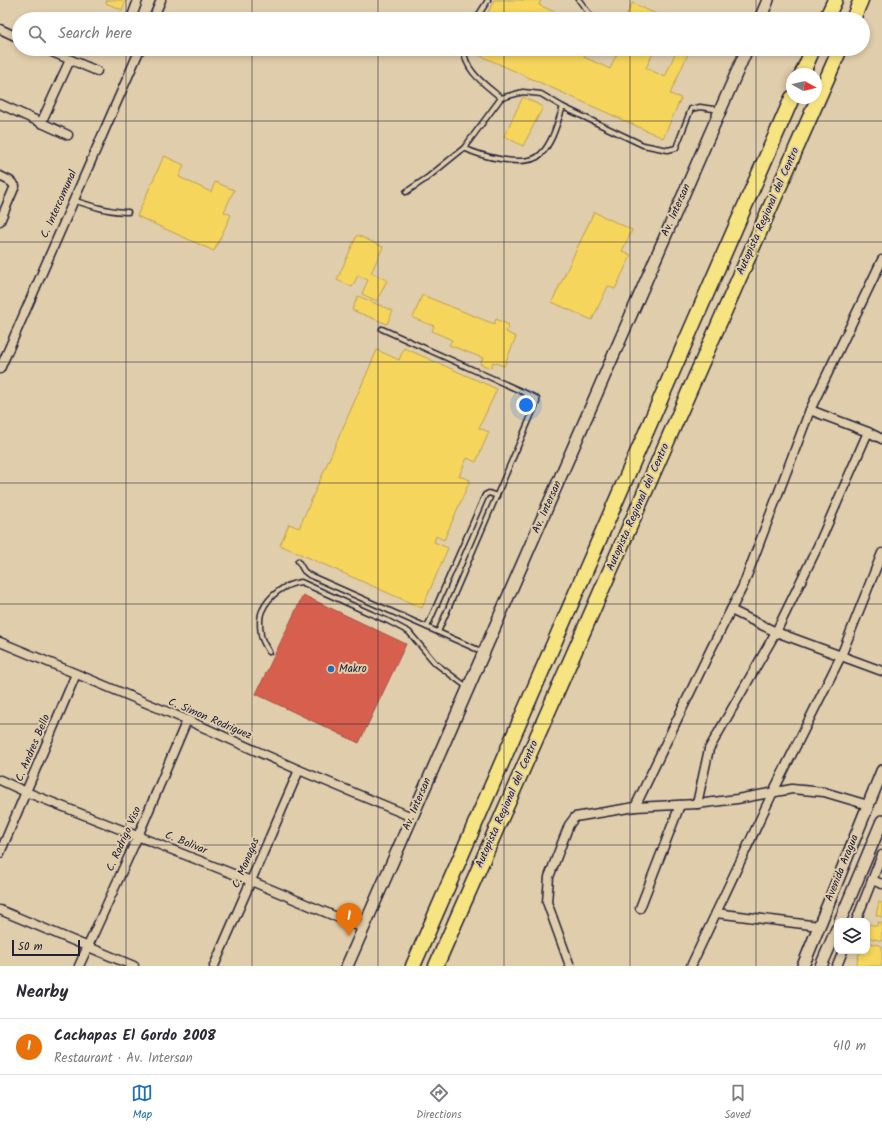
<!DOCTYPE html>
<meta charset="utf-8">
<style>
:root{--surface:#fff;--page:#f2f2f3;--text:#2b2b33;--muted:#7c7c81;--line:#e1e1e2;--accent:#1f6fb2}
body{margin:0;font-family:Kalam,sans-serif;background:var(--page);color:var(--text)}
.controls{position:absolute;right:12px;bottom:12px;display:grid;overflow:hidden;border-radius:8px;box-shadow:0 2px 6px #0003}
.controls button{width:36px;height:36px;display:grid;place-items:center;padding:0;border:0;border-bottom:1px solid var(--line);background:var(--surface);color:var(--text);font:20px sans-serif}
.compass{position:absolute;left:786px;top:68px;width:36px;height:36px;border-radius:50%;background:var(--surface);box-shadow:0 2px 6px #0003;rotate:98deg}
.scale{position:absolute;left:12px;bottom:10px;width:68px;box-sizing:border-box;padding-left:4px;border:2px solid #22223b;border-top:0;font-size:11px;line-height:14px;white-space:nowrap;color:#22223b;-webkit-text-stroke:3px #e0cdab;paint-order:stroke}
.you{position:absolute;left:526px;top:405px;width:14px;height:14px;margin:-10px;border:3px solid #fff;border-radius:50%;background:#1a73e8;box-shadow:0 0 0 6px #1a73e833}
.badge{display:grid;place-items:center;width:26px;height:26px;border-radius:50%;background:var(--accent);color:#fff;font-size:13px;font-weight:700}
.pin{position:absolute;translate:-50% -33px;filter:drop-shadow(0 1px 2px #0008)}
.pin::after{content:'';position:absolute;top:21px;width:14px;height:12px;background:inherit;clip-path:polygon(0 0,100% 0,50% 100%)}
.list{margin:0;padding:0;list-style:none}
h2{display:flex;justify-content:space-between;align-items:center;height:52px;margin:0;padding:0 16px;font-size:17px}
h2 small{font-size:13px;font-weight:400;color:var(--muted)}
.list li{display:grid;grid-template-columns:26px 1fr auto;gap:12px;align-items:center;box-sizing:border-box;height:56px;padding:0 16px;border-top:1px solid var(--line)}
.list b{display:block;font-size:15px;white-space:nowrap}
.list p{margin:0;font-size:13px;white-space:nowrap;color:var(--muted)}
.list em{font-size:13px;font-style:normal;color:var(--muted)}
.icon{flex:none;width:22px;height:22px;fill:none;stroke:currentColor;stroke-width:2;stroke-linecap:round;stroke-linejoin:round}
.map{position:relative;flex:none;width:882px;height:966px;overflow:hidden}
.search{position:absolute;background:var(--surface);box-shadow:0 2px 6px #0003;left:12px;right:12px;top:12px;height:44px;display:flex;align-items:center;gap:10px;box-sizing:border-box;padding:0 14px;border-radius:22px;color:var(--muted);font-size:15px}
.sheet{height:108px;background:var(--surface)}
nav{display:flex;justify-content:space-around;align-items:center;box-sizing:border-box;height:56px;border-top:1px solid var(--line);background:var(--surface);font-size:11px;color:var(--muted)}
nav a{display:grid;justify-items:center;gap:2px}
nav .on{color:var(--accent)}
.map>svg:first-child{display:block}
.homes{fill:#f6d55c;stroke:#b69f52}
.shops{fill:#d6604d;stroke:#a04d48}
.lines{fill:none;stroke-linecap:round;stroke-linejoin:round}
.lane-casing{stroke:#22223b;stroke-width:7}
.street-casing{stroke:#22223b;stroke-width:11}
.secondary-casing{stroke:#22223b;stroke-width:14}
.highway-casing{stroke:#22223b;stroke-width:17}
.lane{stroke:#e0cdab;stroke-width:4}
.street{stroke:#e0cdab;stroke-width:8}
.secondary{stroke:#e0cdab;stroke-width:11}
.highway{stroke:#f6e381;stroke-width:14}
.grid{fill:none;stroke:#22223b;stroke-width:1;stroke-opacity:0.55}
.poi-dot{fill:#1f6fb2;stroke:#e0cdab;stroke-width:1.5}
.labels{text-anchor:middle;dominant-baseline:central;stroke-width:4;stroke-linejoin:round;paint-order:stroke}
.street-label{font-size:11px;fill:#22223b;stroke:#e0cdab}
.poi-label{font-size:11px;fill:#22223b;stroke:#e0cdab;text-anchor:start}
</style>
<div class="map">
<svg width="882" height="966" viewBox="0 0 882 966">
<rect width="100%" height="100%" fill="#e0cdab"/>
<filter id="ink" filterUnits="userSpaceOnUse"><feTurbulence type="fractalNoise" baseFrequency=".025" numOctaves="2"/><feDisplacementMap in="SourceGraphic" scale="8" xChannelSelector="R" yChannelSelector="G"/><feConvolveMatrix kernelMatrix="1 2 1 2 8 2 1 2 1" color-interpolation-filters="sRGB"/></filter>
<g filter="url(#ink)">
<g class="homes">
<path d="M107,0H126L122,10L106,3Z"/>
<path d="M494,0H541L539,5L570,19H495L496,17L488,13Z"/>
<path d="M632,3L667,19H625Z"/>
<path d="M481,49H587L584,57L610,69L619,49H655L646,68L665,77L677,49H690L670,94L681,98L663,138L479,55Z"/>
<path d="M523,97L543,107L523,146L504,136Z"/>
<path d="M164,156L184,165L179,177L211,192L215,182L234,190L224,212L231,215L214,251L137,216Z"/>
<path d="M594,212L632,230L622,251L631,255L615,289L608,286L592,320L552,302Z"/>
<path d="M357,235L383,247L371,273L387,280L377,301L362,294L368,280L358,275L352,287L337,280Z"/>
<path d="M422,295L494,324L496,319L509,325L506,332L516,337L504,366L493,362L491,368L480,364L483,358L449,345L452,340L432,331L434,326L413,318Z"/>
<path d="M358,296L393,311L387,324L352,310Z"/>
<path d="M404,348L497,389L479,428L489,432L476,462L467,458L459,476L470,480L444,540L436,536L434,542L448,548L422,608L280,545L289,524L299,528L377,350L399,360Z"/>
<path d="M879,902L882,903V917L876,915Z"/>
<path d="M878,922L882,923V941L867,937L869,924L877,926Z"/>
<path d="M867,942L882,946V966H856L860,951H867Z"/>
</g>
<path class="shops" d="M303,595L406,644L359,743L256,694Z"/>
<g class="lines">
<defs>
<g id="lane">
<path d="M579,0L593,19"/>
<path d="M476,19L488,0"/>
<path d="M464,49C464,71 486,85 501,98"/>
<path d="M464,148C480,156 527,169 541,154C553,142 557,123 563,107"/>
<path d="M406,192L427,178L464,148L501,98L523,92L541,94L563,107L643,145L668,150L676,148L691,109L700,107L720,110"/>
<path d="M73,200C91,206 110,212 128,212"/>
<path d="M382,329L534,397L537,399V402L438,632"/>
<path d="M298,561L304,571L309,575L483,652"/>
<path d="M427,627L485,495L489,493L497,496"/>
<path d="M269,652C266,647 262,641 261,635C260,628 259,617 262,611C269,595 285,584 301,582L367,612L388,621L409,632L435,663L467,687"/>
</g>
<g id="street">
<path d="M131,19L138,0"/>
<path d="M153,19L161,0"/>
<path d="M0,29L19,38"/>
<path d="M45,49L97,71"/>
<path d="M0,104L68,135"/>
<path d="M41,123L70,60"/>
<path d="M0,176L10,181L15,186L0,221"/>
<path d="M0,369L140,49"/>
<path d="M810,410L868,432L882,439"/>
<path d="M731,610L776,632L882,671"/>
<path d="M0,642L187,720L299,770L412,817"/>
<path d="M0,780L26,792L251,881L363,928"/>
<path d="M697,804L709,749L776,632L818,546L868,432"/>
<path d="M635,807L711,649L743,586L810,410L882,260"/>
<path d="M0,853L76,674"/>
<path d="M872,880L882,884"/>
<path d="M640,908L680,805"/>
<path d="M0,910L134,966"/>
<path d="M716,913L819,926"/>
<path d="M856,921L882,855"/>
<path d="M79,966L138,836L187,720"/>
<path d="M214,966L299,770"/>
<path d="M570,966L547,902L549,877L569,825L575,817L635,807L697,804L737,799L792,789L824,792L868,805"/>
<path d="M691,966L773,792L841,656L882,553"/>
<path d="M837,966L843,951"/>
</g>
<g id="secondary">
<path d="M760,19L768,0"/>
<path d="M840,921L882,821"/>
<path d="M347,966L747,49"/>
<path d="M803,966L882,771"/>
<path d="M821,966L837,929"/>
</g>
<g id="highway">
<path d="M826,19L835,0"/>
<path d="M853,19L861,0"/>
<path d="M802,74L813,49"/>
<path d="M413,966L792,98"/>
<path d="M436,966L840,49"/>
</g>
</defs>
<use href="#lane" class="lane-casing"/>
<use href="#street" class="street-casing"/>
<use href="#secondary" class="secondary-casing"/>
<use href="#highway" class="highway-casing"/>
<use href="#lane" class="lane"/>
<use href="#street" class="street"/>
<use href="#secondary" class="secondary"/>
<use href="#highway" class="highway"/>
</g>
</g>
<path class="grid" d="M126,0V19M252,0V19M378,0V19M504,0V19M630,0V19M756,0V19M126,49V966M252,49V966M378,49V966M504,49V966M630,49V966M756,49V966M0,121H882M0,242H882M0,362H882M0,483H882M0,604H882M0,724H882M0,845H882"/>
<circle class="poi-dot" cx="331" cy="669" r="4"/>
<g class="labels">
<g class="street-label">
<text transform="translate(59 204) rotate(-66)">C. Intercomunal</text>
<text transform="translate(676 210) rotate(-66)">Av. Intersan</text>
<text transform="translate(768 211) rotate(-66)">Autopista Regional del Centro</text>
<text transform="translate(547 507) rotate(-66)">Av. Intersan</text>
<text transform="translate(638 507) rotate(-66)">Autopista Regional del Centro</text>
<text transform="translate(210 719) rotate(23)">C. Simon Rodriguez</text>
<text transform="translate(33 748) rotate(-67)">C. Andres Bello</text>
<text transform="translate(417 804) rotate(-67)">Av. Intersan</text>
<text transform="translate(507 804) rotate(-66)">Autopista Regional del Centro</text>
<text transform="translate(124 839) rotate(-66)">C. Rodrigo Viso</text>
<text transform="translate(186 843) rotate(22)">C. Bolivar</text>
<text transform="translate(246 863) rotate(-67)">C. Monagas</text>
<text transform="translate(842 868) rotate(-68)">Avenida Aragua</text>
</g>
<g class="poi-label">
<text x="339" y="669">Makro</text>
</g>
</g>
</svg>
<div class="controls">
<button><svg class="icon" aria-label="layers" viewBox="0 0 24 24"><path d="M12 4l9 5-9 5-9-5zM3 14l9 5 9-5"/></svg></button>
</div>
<svg class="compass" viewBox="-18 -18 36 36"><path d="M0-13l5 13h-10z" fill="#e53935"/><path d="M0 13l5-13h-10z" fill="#7c7c81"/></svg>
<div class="scale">50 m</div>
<div class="you"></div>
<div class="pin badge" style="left:349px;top:936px;background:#e8710a">1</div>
<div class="search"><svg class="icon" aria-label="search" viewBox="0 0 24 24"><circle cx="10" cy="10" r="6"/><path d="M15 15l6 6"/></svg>Search here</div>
</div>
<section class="sheet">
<h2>Nearby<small></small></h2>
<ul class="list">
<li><span class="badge" style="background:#e8710a">1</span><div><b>Cachapas El Gordo 2008</b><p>Restaurant · Av. Intersan</p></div><em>410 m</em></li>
</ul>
</section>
<nav>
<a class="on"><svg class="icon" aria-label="map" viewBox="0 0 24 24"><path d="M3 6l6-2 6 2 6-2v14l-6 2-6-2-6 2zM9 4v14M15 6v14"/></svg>Map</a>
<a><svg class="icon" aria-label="directions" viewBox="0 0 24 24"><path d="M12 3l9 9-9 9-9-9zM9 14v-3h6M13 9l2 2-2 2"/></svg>Directions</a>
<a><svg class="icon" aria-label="saved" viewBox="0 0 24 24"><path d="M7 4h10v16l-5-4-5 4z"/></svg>Saved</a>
</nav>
